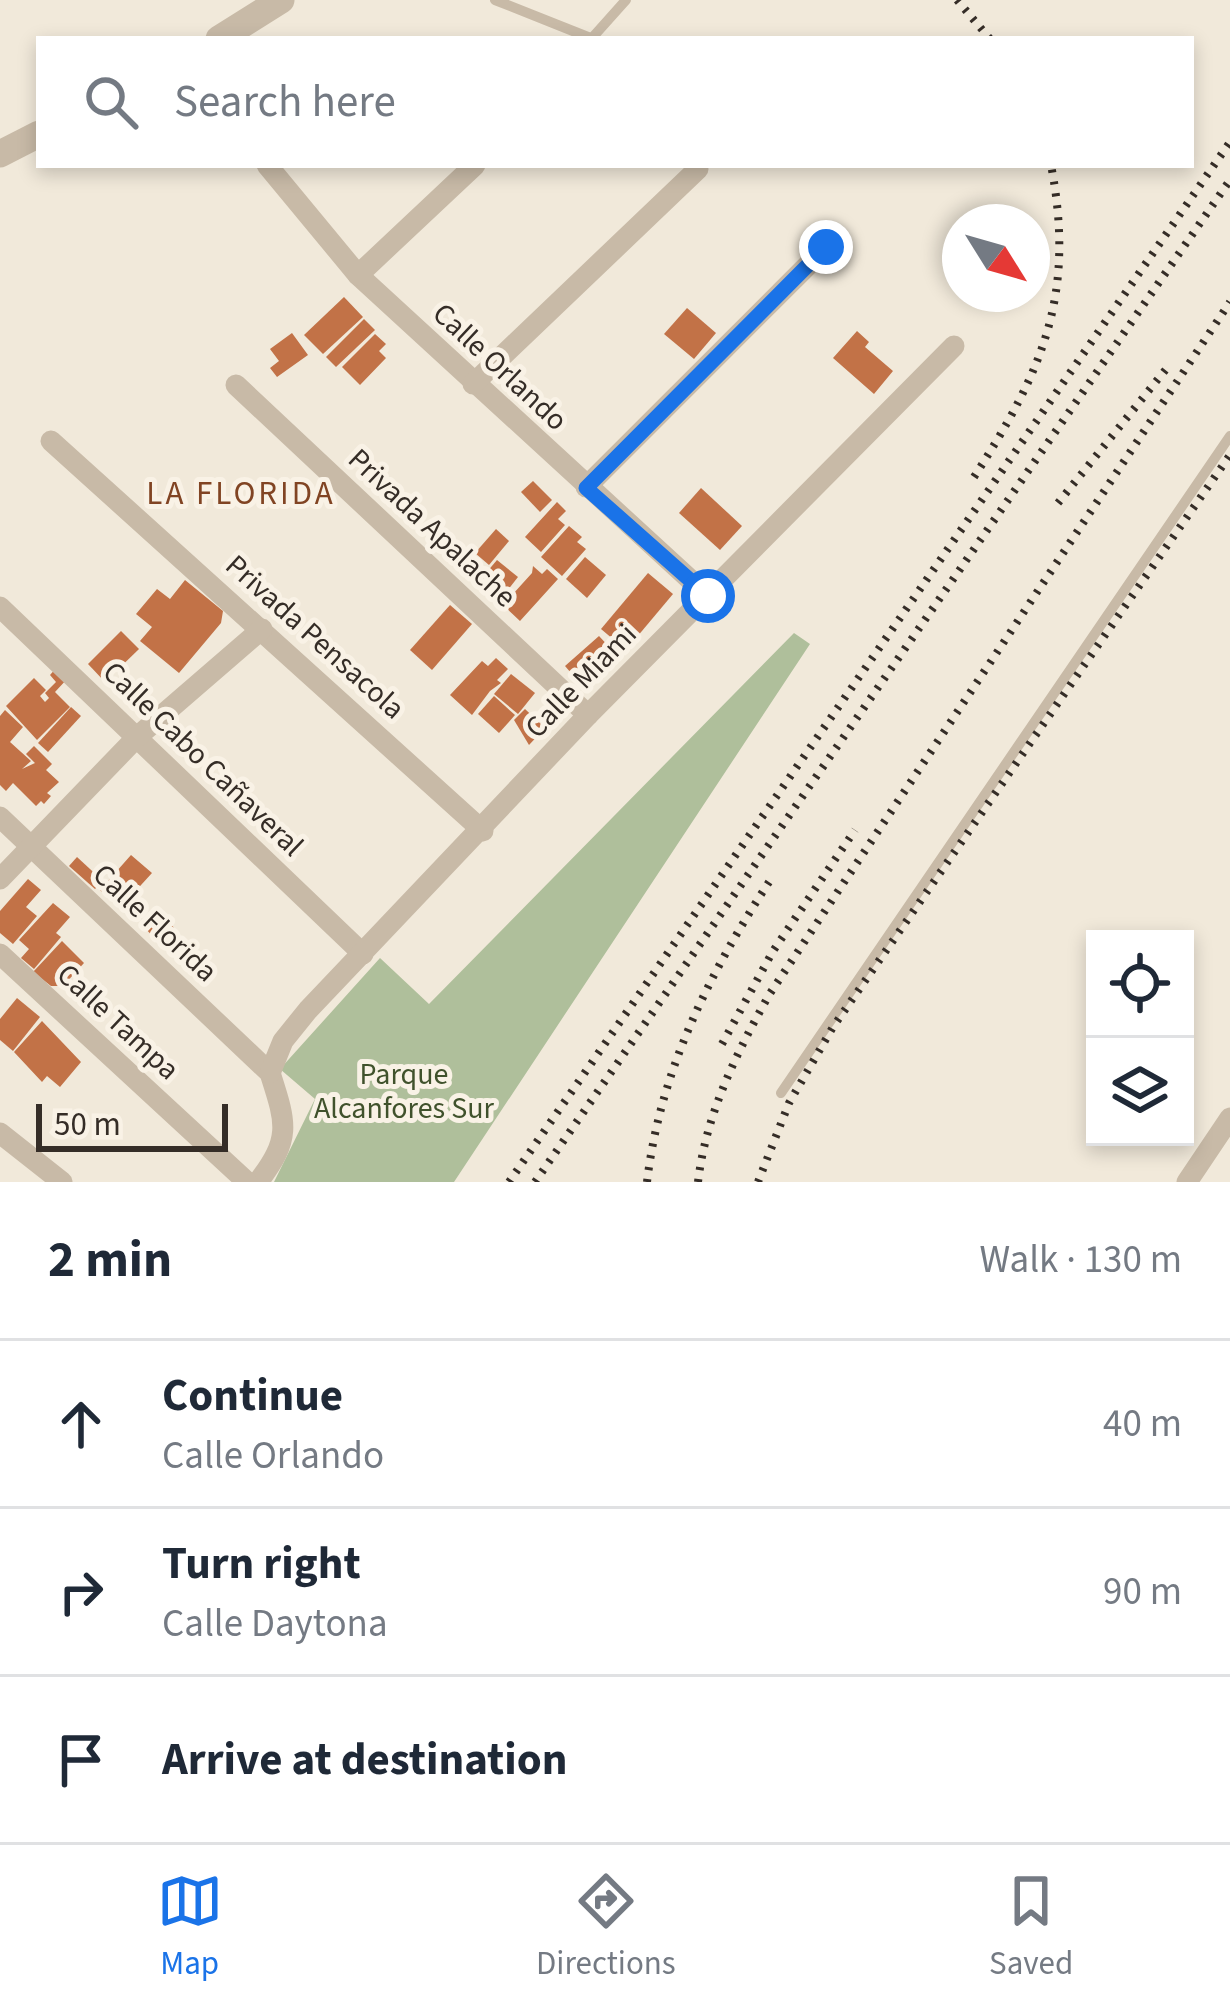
<!DOCTYPE html>
<meta charset="utf-8">
<style>
:root{--surface:#fff;--page:#f2f2f3;--text:#1f2937;--muted:#747a83;--line:#e0e1e3;--accent:#1a73e8}
body{margin:0;font-family:"Source Sans 3",sans-serif;background:var(--page);color:var(--text)}
.controls{position:absolute;right:36px;bottom:36px;display:grid;overflow:hidden;border-radius:0px;box-shadow:0 6px 18px #0003}
.controls button{width:108px;height:108px;display:grid;place-items:center;padding:0;border:0;border-bottom:3px solid var(--line);background:var(--surface);color:var(--text);font:60px sans-serif}
.compass{position:absolute;left:942px;top:204px;width:108px;height:108px;border-radius:50%;background:var(--surface);box-shadow:0 6px 18px #0003;rotate:127deg}
.scale{position:absolute;left:36px;bottom:30px;width:192px;box-sizing:border-box;padding-left:12px;border:6px solid #352d27;border-top:0;font-size:33px;line-height:42px;white-space:nowrap;color:#352d27;-webkit-text-stroke:9px #f9f2e6;paint-order:stroke}
.stop{position:absolute;width:36px;height:36px;margin:-27px;border:9px solid #1a73e8;border-radius:50%;background:#fff}
.stop.end{background:#1a73e8;border-color:#fff;box-shadow:0 3px 12px #0008}
.list{margin:0;padding:0;list-style:none}
h2{display:flex;justify-content:space-between;align-items:center;height:156px;margin:0;padding:0 48px;font-size:51px}
h2 small{font-size:39px;font-weight:400;color:var(--muted)}
.list li{display:grid;grid-template-columns:78px 1fr auto;gap:36px;align-items:center;box-sizing:border-box;height:168px;padding:0 48px;border-top:3px solid var(--line)}
.list b{display:block;font-size:45px;white-space:nowrap}
.list p{margin:0;font-size:39px;white-space:nowrap;color:var(--muted)}
.list em{font-size:39px;font-style:normal;color:var(--muted)}
.icon{flex:none;width:66px;height:66px;fill:none;stroke:currentColor;stroke-width:2;stroke-linecap:round;stroke-linejoin:round}
.map{position:relative;flex:none;width:1230px;height:1182px;overflow:hidden}
.search{position:absolute;background:var(--surface);box-shadow:0 6px 18px #0003;left:36px;right:36px;top:36px;height:132px;display:flex;align-items:center;gap:30px;box-sizing:border-box;padding:0 42px;border-radius:0px;color:var(--muted);font-size:45px}
.sheet{height:660px;background:var(--surface)}
nav{display:flex;justify-content:space-around;align-items:center;box-sizing:border-box;height:168px;border-top:3px solid var(--line);background:var(--surface);font-size:33px;color:var(--muted)}
nav a{display:grid;justify-items:center;gap:6px}
nav .on{color:var(--accent)}
.map>svg:first-child{display:block}
.green{fill:#afbf9b}
.building{fill:#c27247}
.lines{fill:none;stroke-linecap:round;stroke-linejoin:round}
.service{stroke:#c8baa7;stroke-width:10}
.minor{stroke:#c8baa7;stroke-width:21}
.tertiary{stroke:#c8baa7;stroke-width:27}
.rail{stroke:#352d27;stroke-width:8;stroke-dasharray:3 9;stroke-linecap:butt}
.route{stroke:#1a73e8;stroke-width:15}
.labels{text-anchor:middle;dominant-baseline:central;stroke-width:10;stroke-linejoin:round;paint-order:stroke}
.street-label{font-size:30px;fill:#352d27;stroke:#f9f2e6}
.park-label{font-size:30px;fill:#40522c;stroke:#f9f2e6}
.neighbourhood-label{font-size:33px;letter-spacing:3px;fill:#814423;stroke:#f9f2e6}
</style>
<div class="map">
<svg width="1230" height="1182" viewBox="0 0 1230 1182">
<rect width="100%" height="100%" fill="#f1e9da"/>
<path class="green" d="M794,633L810,644L454,1182H274L315,1099L280,1069L380,958L429,1004Z"/>
<g class="building">
<path d="M344,297L363,317L323,354L304,335Z"/>
<path d="M687,308L716,333L694,359L664,334Z"/>
<path d="M364,319L375,330L336,367L326,357Z"/>
<path d="M857,331L869,342L865,347L893,371L874,394L833,358Z"/>
<path d="M292,333L308,355L277,377L270,368L279,361L270,349Z"/>
<path d="M375,334L386,344L379,351L386,358L360,385L342,367Z"/>
<path d="M533,481L552,500L540,512L521,492Z"/>
<path d="M701,488L742,526L720,550L679,513Z"/>
<path d="M557,502L566,511L558,519L565,525L541,552L525,537Z"/>
<path d="M569,526L582,537L577,542L586,549L562,576L541,557Z"/>
<path d="M496,529L509,541L489,565L475,553Z"/>
<path d="M585,557L606,575L587,598L566,579Z"/>
<path d="M497,560L518,577L497,604L475,586Z"/>
<path d="M533,566L542,574L547,569L558,579L520,621L503,605L532,573Z"/>
<path d="M648,573L673,594L626,650L601,629Z"/>
<path d="M185,580L223,611L221,623L179,673L140,641L152,627L136,614L157,589L170,599Z"/>
<path d="M450,605L472,624L432,670L410,650Z"/>
<path d="M121,631L139,649L105,682L88,664Z"/>
<path d="M599,636L613,651L606,657L612,664L584,688L565,666Z"/>
<path d="M496,658L508,669L497,680L501,683L490,691L472,715L450,695L482,661L488,666Z"/>
<path d="M57,667L68,678L55,692L70,707L37,740L6,706L34,678L46,690L40,696L45,702L49,698L45,693L56,682L50,675Z"/>
<path d="M511,674L535,693L518,714L494,694Z"/>
<path d="M494,696L515,715L499,733L478,714Z"/>
<path d="M71,707L81,716L48,752L38,743Z"/>
<path d="M525,709L545,728L529,745L514,720Z"/>
<path d="M5,710L23,727L10,742L31,761L22,769L35,763L26,754L34,746L52,764L46,770L59,782L47,793L51,796L44,804L41,801L36,806L13,783L6,791L0,785V716Z"/>
<path d="M131,855L152,873L131,896L123,889L112,901L100,890Z"/>
<path d="M77,857L103,881L95,889L69,866Z"/>
<path d="M28,879L41,890L26,907L37,916L13,944L0,933V911Z"/>
<path d="M53,903L70,917L56,933L61,937L34,969L21,958L29,949L19,940Z"/>
<path d="M158,911L178,932L163,947L143,926Z"/>
<path d="M62,941L84,963L63,986H51L33,972Z"/>
<path d="M17,998L40,1017L13,1051L0,1040V1019Z"/>
<path d="M42,1021L81,1062L60,1087L47,1076L42,1082L14,1052Z"/>
</g>
<g class="lines">
<g class="service">
<path d="M495,0L593,39"/>
<path d="M592,38L626,0"/>
<path d="M781,1093L1230,436"/>
</g>
<g class="minor">
<path d="M267,165L358,275L708,596"/>
<path d="M358,275L475,165"/>
<path d="M473,384L698,169"/>
<path d="M236,385L588,715"/>
<path d="M51,441L483,831"/>
<path d="M586,487L826,247"/>
<path d="M0,607L363,954"/>
<path d="M0,817L270,1073C286,1123 292,1138 258,1182"/>
<path d="M0,879L137,737L262,629"/>
<path d="M0,954L247,1182"/>
<path d="M270,1073L283,1041L308,1010L588,715L954,346"/>
<path d="M0,1133L62,1182"/>
<path d="M1187,1182L1230,1118"/>
</g>
<g class="tertiary">
<path d="M219,39L281,0"/>
<path d="M0,154L39,134"/>
</g>
<g class="rail">
<path d="M957,0L990,39"/>
<path d="M974,477C1043,370 1076,295 1051,165"/>
<path d="M1058,503L1171,363"/>
<path d="M722,1044L773,951L855,830"/>
<path d="M509,1182L1230,142"/>
<path d="M535,1182L1230,180"/>
<path d="M647,1182C660,1071 709,974 769,882"/>
<path d="M698,1182C706,1114 736,1054 769,995L1230,302"/>
<path d="M758,1182L789,1103L833,1027L1230,455"/>
</g>
</g>
<g class="lines">
<path class="route" d="M708,596L586,488L826,247"/>
</g>
<g class="labels">
<g class="street-label">
<text transform="translate(500 367) rotate(43)">Calle Orlando</text>
<text transform="translate(432 528) rotate(43)">Privada Apalache</text>
<text transform="translate(315 637) rotate(42)">Privada Pensacola</text>
<text transform="translate(581 681) rotate(-46)">Calle Miami</text>
<text transform="translate(203 759) rotate(44)">Calle Cabo Cañaveral</text>
<text transform="translate(155 923) rotate(43)">Calle Florida</text>
<text transform="translate(118 1022) rotate(43)">Calle Tampa</text>
</g>
<g class="park-label">
<text x="404" y="1074">Parque<tspan x="404" dy="34">Alcanfores Sur</tspan></text>
</g>
<g class="neighbourhood-label">
<text x="241" y="493">LA FLORIDA</text>
</g>
</g>
</svg>
<div class="controls">
<button><svg class="icon" aria-label="locate" viewBox="0 0 24 24"><circle cx="12" cy="12" r="6"/><path d="M12 2v4M12 18v4M2 12h4M18 12h4"/></svg></button>
<button><svg class="icon" aria-label="layers" viewBox="0 0 24 24"><path d="M12 4l9 5-9 5-9-5zM3 14l9 5 9-5"/></svg></button>
</div>
<svg class="compass" viewBox="-18 -18 36 36"><path d="M0-13l5 13h-10z" fill="#e53935"/><path d="M0 13l5-13h-10z" fill="#747a83"/></svg>
<div class="scale">50 m</div>
<div class="stop" style="left:708px;top:596px"></div>
<div class="stop end" style="left:826px;top:247px"></div>
<div class="search"><svg class="icon" aria-label="search" viewBox="0 0 24 24"><circle cx="10" cy="10" r="6"/><path d="M15 15l6 6"/></svg>Search here</div>
</div>
<section class="sheet">
<h2>2 min<small>Walk · 130 m</small></h2>
<ul class="list">
<li><svg class="icon" aria-label="ahead" viewBox="0 0 24 24"><path d="M12 20V5M6 11l6-6 6 6"/></svg><div><b>Continue</b><p>Calle Orlando</p></div><em>40 m</em></li>
<li><svg class="icon" aria-label="right" viewBox="0 0 24 24"><path d="M7 20v-9h11M14 6l5 5-5 5"/></svg><div><b>Turn right</b><p>Calle Daytona</p></div><em>90 m</em></li>
<li><svg class="icon" aria-label="arrive" viewBox="0 0 24 24"><path d="M6 21V4h12l-3 4 3 4H6"/></svg><div><b>Arrive at destination</b></div></li>
</ul>
</section>
<nav>
<a class="on"><svg class="icon" aria-label="map" viewBox="0 0 24 24"><path d="M3 6l6-2 6 2 6-2v14l-6 2-6-2-6 2zM9 4v14M15 6v14"/></svg>Map</a>
<a><svg class="icon" aria-label="directions" viewBox="0 0 24 24"><path d="M12 3l9 9-9 9-9-9zM9 14v-3h6M13 9l2 2-2 2"/></svg>Directions</a>
<a><svg class="icon" aria-label="saved" viewBox="0 0 24 24"><path d="M7 4h10v16l-5-4-5 4z"/></svg>Saved</a>
</nav>
